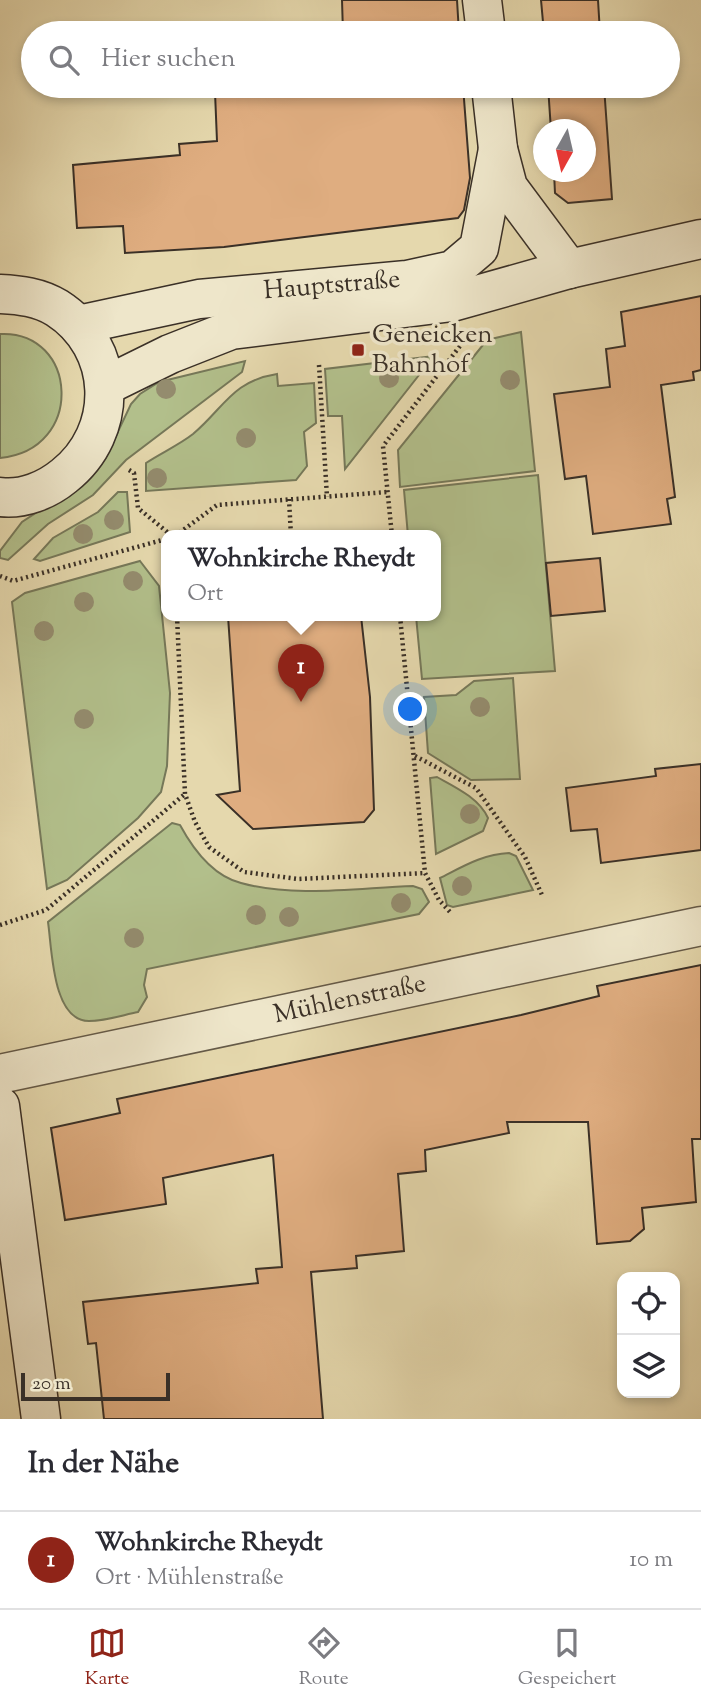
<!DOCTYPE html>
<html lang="de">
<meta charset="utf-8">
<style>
:root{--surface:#fff;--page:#f7f7f7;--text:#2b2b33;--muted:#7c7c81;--line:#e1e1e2;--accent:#8f2418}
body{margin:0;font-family:"Sorts Mill Goudy",serif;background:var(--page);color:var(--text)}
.controls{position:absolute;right:21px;bottom:21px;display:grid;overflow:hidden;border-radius:14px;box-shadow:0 4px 10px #0003}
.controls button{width:63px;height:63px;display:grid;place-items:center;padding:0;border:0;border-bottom:2px solid var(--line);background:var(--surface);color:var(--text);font:35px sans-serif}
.compass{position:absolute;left:533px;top:119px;width:63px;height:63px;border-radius:50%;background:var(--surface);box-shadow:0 4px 10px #0003;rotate:188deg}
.scale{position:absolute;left:21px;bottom:18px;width:149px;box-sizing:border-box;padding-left:7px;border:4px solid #3a3027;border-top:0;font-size:19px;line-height:24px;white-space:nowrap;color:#3a3027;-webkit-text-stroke:5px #eee6ca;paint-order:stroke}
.you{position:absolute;left:411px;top:710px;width:24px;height:24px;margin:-18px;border:5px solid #fff;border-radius:50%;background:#1a73e8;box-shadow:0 0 0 10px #1a73e833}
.badge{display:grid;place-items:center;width:46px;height:46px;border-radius:50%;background:var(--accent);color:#fff;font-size:23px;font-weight:700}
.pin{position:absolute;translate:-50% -58px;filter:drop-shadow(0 2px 4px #0008)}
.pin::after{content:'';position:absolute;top:37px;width:24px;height:21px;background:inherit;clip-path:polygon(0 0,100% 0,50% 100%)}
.popup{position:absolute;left:161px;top:530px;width:280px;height:91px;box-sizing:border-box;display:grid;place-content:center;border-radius:14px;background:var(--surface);filter:drop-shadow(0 2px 5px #0005);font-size:23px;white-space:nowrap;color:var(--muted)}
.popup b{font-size:26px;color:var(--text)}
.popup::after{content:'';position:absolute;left:50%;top:100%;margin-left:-14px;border:14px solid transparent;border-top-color:var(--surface)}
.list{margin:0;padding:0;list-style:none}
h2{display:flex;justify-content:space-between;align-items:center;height:91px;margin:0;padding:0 28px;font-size:30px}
h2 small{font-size:23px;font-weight:400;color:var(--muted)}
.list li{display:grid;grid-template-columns:46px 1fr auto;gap:21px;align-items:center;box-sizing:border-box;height:98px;padding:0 28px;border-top:2px solid var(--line)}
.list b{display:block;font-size:26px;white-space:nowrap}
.list p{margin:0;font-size:23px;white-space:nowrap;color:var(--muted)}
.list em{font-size:23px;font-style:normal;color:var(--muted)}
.icon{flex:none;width:38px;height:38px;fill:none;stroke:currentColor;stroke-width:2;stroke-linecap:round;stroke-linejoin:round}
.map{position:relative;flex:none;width:701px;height:1419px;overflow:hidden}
.search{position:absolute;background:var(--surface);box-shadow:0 4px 10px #0003;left:21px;right:21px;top:21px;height:77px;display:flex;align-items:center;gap:18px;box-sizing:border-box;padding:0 24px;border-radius:38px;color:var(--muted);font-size:26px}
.sheet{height:189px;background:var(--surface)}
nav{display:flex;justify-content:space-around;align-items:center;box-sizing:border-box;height:98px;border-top:2px solid var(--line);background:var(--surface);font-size:19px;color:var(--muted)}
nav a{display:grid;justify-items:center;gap:4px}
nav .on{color:var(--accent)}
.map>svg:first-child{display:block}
.green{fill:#b2bf8b;stroke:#767859;stroke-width:2}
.building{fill:#dfad80;stroke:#3a3027;stroke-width:2}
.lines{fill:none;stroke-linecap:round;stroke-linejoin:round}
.street-casing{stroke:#655a48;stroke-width:41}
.secondary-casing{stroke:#3a3027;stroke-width:41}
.path{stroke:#3a3027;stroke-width:4.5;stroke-dasharray:2 3.5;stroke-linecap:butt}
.street{stroke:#eee6ca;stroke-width:38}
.secondary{stroke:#eee6ca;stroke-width:38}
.tree{fill:#948c6e}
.poi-dot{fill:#8f2418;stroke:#eee6ca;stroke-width:2.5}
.labels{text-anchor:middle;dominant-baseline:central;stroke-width:7;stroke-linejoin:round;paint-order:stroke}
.street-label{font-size:26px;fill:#3a3027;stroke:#eee6ca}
.poi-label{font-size:26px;fill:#3a3027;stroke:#eee6ca;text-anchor:start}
</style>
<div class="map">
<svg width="701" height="1419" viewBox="0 0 701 1419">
<rect width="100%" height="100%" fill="#e5d8ad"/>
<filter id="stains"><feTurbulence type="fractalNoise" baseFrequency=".00286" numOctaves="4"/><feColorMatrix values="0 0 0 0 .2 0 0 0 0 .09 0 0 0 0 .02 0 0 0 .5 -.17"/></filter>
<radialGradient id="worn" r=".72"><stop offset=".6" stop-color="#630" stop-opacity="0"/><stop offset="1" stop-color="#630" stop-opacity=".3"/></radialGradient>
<g class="green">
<path d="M521,332L535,471L400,487L398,450L487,340Z"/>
<path d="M0,334C78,330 86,450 0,458Z"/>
<path d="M434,356L345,469L342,416H328L325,369Z"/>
<path d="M245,361L242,372L126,460L93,495L48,524L8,560L0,558V551L22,522L89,478L106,457L131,404L140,394L159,382Z"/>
<path d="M277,374L278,386L314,383L316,423L304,432L307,466L296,480L146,491V463C161,453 179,445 193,434C224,408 232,381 277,374Z"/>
<path d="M538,475L555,671L422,679L416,616H436V536H408L404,490Z"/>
<path d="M118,492H127L130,532L40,561L34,559L53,538L98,512Z"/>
<path d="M140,561L159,586L170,693L167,766L161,792L138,818L67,880L47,889L12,602L25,593Z"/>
<path d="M513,678L520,779L471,780L428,753L424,697L456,695L474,681Z"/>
<path d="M437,777C455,787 479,798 488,818L483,831L436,854L430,778Z"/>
<path d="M172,823L180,825C193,849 213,876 241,883C295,898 357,888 413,886L422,889L429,902L419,914L147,969L144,985L147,997L138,1012C123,1015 105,1021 89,1021C52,1021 52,948 48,922Z"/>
<path d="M509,853L516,856L533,890L453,907L447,905L440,878C462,867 483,854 509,853Z"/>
</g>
<g class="building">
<path d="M342,0H457L459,33H343Z"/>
<path d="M541,0H598L600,33H544Z"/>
<path d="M324,86H463L470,178L464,210L458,218L224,247L125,253L123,226L77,228L73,165L180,155L179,144L217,141L215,92Z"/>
<path d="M548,86H604L612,199L568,203L555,193L554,172H585V130H551Z"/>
<path d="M701,296V370L693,372L694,380L661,385L675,497L667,499L671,524L593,534L586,476L565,479L554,394L610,387L606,349L625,346L621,312Z"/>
<path d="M600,558L605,611L551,616L546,563Z"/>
<path d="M228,616H361L370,697L374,810L364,822L253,829L217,795L240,791Z"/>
<path d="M701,764V850L601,863L597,829L571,831L566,788L656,776L655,769Z"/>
<path d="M701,965V1139H692L696,1202L642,1208L644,1229L630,1241L597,1244L588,1122H507L509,1133L425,1150L426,1171L398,1174L404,1251L356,1256L357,1268L311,1272L323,1419H104L96,1343L88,1344L83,1302L258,1283L256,1269L282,1267L273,1155L163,1178L166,1204L65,1220L51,1128L120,1113L117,1099L521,1015L599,996L597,986Z"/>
</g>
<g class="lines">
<defs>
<path id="street" d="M0,1074L701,926"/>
<g id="secondary">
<path d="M482,0L486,33"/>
<path d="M491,86L498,149L508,187L569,269"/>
<path d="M0,294C20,295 39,297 57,308C118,347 120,432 64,476C47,490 23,500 0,497"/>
<path d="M78,325L199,299L407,280L453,270L479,248L498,149"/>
<path d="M105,386L170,354L231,330L452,302L569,269L701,239"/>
<path d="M0,1106L41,1419"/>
</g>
</defs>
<use href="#street" class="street-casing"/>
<use href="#secondary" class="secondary-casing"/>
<g class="path">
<path d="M319,365L327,497"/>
<path d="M129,470L134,473L138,508L172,536"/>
<path d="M289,499L291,536"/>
<path d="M175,536L217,505L387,492"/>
<path d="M392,536L383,446L460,346"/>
<path d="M0,576L13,581L166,539"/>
<path d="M177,616L185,794L195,822L209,847L244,872L298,879L425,873"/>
<path d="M400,616L425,873L439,900L451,913"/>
<path d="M415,756L476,788L525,857L542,895"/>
<path d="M0,925L46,910L185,794"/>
</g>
<use href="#street" class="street"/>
<use href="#secondary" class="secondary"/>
</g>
<g class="tree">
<circle cx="389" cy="378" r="10"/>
<circle cx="510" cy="380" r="10"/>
<circle cx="166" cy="389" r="10"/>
<circle cx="246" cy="438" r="10"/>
<circle cx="157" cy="478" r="10"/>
<circle cx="114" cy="520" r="10"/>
<circle cx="83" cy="534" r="10"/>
<circle cx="133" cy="581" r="10"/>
<circle cx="84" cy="602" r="10"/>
<circle cx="44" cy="631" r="10"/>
<circle cx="480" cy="707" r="10"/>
<circle cx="84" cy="719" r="10"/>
<circle cx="470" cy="814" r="10"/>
<circle cx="462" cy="886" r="10"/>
<circle cx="401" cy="903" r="10"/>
<circle cx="256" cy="915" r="10"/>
<circle cx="289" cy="917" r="10"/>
<circle cx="134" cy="938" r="10"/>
</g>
<rect class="poi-dot" x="351" y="343" width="14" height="14" rx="3.5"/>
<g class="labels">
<g class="street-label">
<text transform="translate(332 286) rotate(-5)">Hauptstraße</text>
<text transform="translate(350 1000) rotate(-12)">Mühlenstraße</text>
</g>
<g class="poi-label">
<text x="372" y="335">Geneicken<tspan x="372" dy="30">Bahnhof</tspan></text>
</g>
</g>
<rect width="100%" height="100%" filter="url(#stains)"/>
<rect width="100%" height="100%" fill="url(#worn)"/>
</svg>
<div class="controls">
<button><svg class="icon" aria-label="locate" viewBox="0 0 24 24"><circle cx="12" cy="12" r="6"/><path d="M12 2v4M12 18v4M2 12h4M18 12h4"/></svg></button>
<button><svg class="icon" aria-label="layers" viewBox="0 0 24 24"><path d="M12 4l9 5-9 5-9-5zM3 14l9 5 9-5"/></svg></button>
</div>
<svg class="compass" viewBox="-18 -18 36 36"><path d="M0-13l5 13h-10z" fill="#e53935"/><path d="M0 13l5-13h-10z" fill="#7c7c81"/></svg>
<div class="scale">20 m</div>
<div class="you"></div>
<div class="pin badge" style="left:301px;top:702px">1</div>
<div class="popup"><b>Wohnkirche Rheydt</b>Ort</div>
<div class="search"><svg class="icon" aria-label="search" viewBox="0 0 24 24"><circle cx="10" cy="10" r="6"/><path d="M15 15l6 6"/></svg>Hier suchen</div>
</div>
<section class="sheet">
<h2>In der Nähe<small></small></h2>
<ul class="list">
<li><span class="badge">1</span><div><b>Wohnkirche Rheydt</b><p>Ort · Mühlenstraße</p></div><em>10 m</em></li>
</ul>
</section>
<nav>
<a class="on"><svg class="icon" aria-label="map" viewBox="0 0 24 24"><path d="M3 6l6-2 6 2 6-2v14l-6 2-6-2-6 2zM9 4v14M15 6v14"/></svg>Karte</a>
<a><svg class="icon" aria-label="directions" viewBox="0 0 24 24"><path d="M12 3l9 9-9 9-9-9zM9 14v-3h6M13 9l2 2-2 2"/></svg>Route</a>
<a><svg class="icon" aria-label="saved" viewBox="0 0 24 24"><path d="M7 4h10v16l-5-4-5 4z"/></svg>Gespeichert</a>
</nav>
